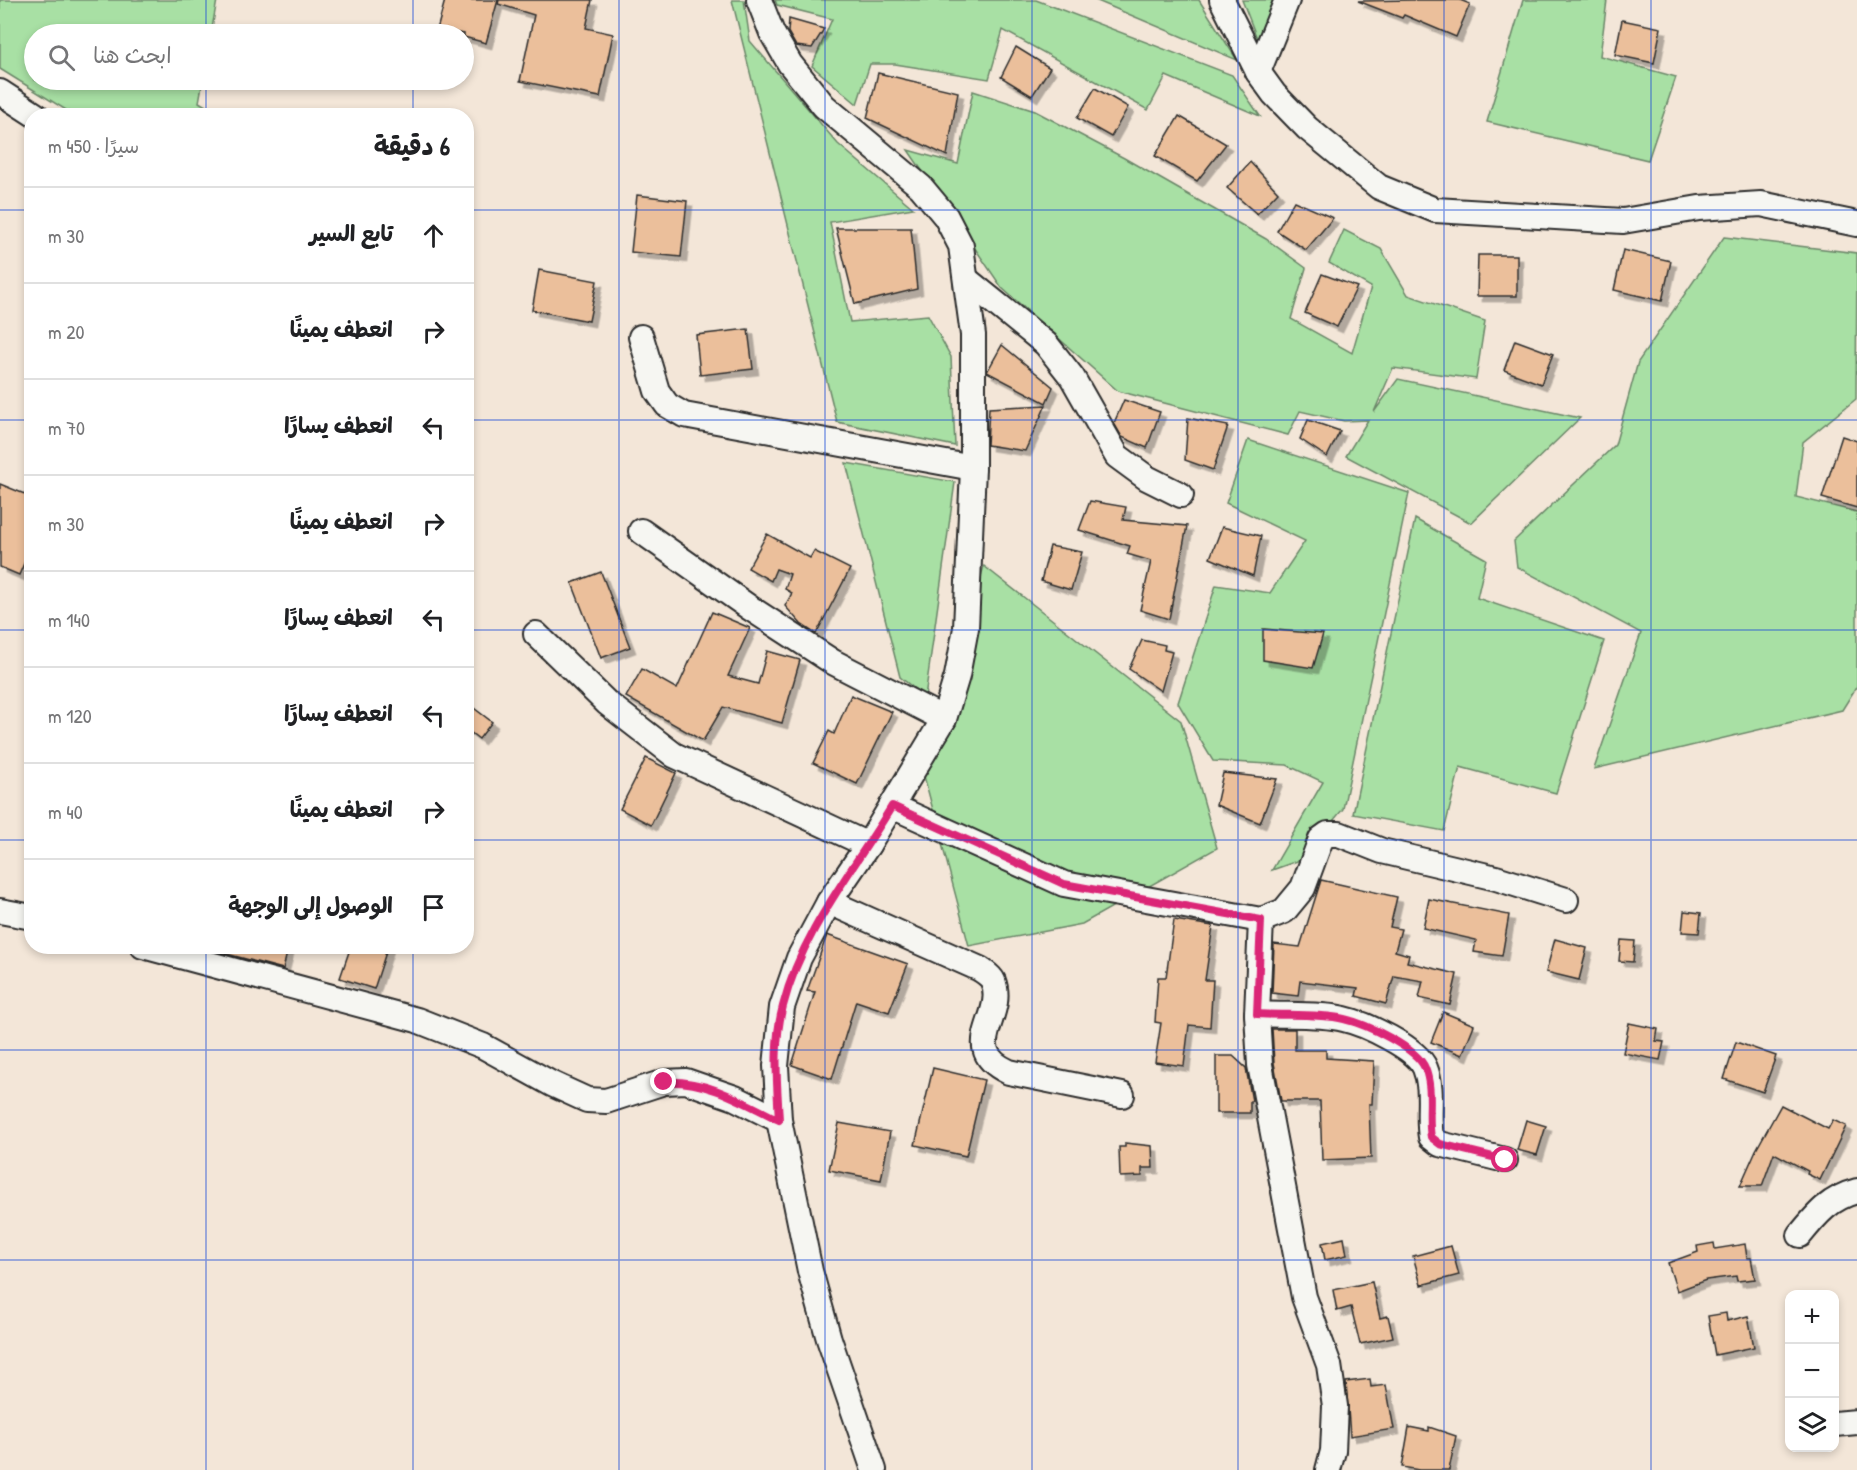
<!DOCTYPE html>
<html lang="ar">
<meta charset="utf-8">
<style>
:root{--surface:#fff;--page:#f6f6f6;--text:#202124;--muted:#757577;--line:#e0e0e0}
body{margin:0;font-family:"Patrick Hand","Playpen Sans Arabic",sans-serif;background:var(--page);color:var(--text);direction:rtl}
.controls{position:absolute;right:18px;bottom:18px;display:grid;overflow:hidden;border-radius:12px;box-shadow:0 3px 9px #0003}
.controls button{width:54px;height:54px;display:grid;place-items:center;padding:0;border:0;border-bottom:2px solid var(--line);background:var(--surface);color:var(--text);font:30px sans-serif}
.stop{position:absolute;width:18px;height:18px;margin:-14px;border:4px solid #db2777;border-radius:50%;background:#fff}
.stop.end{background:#db2777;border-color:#fff;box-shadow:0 2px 6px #0008}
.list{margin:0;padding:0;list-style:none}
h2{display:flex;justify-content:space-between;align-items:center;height:78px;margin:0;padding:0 24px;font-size:26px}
h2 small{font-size:20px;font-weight:400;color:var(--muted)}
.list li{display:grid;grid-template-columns:39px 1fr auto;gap:18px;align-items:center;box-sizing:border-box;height:96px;padding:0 24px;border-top:2px solid var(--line)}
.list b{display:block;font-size:22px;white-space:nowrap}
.list em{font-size:20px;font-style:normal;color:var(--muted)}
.icon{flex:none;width:33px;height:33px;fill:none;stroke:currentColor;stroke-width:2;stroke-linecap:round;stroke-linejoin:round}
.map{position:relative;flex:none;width:1857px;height:1470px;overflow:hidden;direction:ltr}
.search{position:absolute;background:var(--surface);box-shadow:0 3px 9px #0003;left:24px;top:24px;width:450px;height:66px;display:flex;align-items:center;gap:15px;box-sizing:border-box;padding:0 21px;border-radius:33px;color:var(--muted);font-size:22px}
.panel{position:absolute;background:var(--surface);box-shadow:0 3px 9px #0003;left:24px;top:108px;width:450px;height:846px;border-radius:24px;direction:rtl}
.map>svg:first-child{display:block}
.green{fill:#a8e0a4;stroke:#6a8668;stroke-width:1.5}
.building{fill:#ebbf9b;stroke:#2b2b2b;stroke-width:1.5;filter:url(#shadow)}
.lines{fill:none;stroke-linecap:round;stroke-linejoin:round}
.minor-casing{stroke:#2b2b2b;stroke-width:28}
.minor{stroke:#f6f6f2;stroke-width:24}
.route{stroke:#db2777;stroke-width:8}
.grid{fill:none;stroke:#1d4ed8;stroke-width:1.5;stroke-opacity:0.55}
</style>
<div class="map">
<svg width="1857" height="1470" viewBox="0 0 1857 1470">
<defs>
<filter id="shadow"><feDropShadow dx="5.5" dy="5.5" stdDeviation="0" flood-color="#0004"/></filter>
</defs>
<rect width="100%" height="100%" fill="#f3e6d8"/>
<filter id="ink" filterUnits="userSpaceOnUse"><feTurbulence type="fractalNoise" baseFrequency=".0167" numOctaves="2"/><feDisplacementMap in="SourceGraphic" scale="12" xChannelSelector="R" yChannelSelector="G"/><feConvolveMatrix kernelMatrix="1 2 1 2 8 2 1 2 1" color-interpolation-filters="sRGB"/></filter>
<g filter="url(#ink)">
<g class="green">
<path d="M0,0H217L211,34H34V80H203L199,102L221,115H74L0,69Z"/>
<path d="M732,0H744L750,41L838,144L913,208L830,222L850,322L928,315L951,357L955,446L837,422Z"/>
<path d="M775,0H1036L1232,75L1260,116L1166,76L1148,110L1003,30L989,79L895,64H870L857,104L812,66L832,19L777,5Z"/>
<path d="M1095,0H1199L1237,60Z"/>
<path d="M1242,0H1274L1258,41Z"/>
<path d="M1523,0H1607L1600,56L1676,77L1648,160L1487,122Z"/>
<path d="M973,91L1035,111L1124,158L1266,239L1306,268L1291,319L1352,353L1371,287L1329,263L1344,230L1381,249L1408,295L1485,321L1476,379L1393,368L1374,412L1398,379L1580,418L1471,523L1346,456L1368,420L1344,421L1300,411L1288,435L1118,391L1002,288L908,150L958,164Z"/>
<path d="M1724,237L1857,253L1856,399L1803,442L1796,497L1857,512V686L1842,710L1594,769L1641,633L1517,567L1514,541L1615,445L1638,362Z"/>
<path d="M1248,440L1409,493L1343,809L1300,860L1272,870L1323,782L1287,765L1213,761L1178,703L1216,585L1270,593L1305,541L1226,503Z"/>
<path d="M846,463L955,482L925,697L900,677Z"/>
<path d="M1415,519L1486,559L1477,598L1604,641L1556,793L1460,767L1444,831L1353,814Z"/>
<path d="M984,566L1181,721L1217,848L1082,924L969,946L924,776Z"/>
</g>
<g class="building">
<path d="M445,0H498L486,43L464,37V34L437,30Z"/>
<path d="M499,0H592L586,28L613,34L600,97L520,81L534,15L498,4Z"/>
<path d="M1410,0H1460L1470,4L1456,37L1404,15L1402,18L1358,1Z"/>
<path d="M789,19L824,29L812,48L796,46L788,32Z"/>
<path d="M1622,20L1661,28L1654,63L1615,55Z"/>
<path d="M1016,47L1050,68L1032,96L1001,77Z"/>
<path d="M878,73L958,92L947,156L867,118Z"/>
<path d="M1095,88L1128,107L1111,137L1077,118Z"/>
<path d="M1179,116L1226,144L1197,181L1155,156Z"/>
<path d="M1250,162L1278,192L1257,214L1227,188Z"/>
<path d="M637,195L687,201L681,257L631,252Z"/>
<path d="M1294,201L1333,218L1306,250L1277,231Z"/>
<path d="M836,228H911L917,289L855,304Z"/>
<path d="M1623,250L1671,261L1662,301L1614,290Z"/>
<path d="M1478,255H1517V296H1477Z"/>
<path d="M539,270L597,281L589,321L532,310Z"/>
<path d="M1322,274L1357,287L1337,327L1305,313Z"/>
<path d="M748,329L753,369L700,375L696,335Z"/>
<path d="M1515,340L1553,354L1541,384L1504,370Z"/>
<path d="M1002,345L1053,387L1046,403L987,372Z"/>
<path d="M1124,400L1160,412L1147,448L1122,437L1114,423Z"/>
<path d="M1046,405L1025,451L987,445L989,408Z"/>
<path d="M1188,418L1228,426L1213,470L1185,460Z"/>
<path d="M1308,420L1340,431L1327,457L1300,439Z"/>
<path d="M1842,436L1857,441V508L1822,498Z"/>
<path d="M0,484L32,497V545L19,575L0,567Z"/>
<path d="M1090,501L1126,507L1123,520L1187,526L1169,619L1140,610L1151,561L1127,554L1130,546L1079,530Z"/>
<path d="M1222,527L1261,536L1253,576L1210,558Z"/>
<path d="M767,534L810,558L814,551L850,569L816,634L801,624L785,606L792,593L785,589L790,574L776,569L771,581L748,568Z"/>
<path d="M1050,546L1082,552L1071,590L1041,581Z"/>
<path d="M601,572L630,647L601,658L572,583Z"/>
<path d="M712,612L750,628L728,676L758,684L767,651L800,660L782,723L723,707L703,741L626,697L642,669L677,689Z"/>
<path d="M1263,629L1323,634L1313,668L1263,660Z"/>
<path d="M1142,640L1165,645L1164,650L1172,652L1161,691L1129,669Z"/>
<path d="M851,695L892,712L857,784L813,763L829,731L834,734Z"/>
<path d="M466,702L492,722L479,739L466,729Z"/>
<path d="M646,758L676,773L651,825L620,809Z"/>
<path d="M1223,773L1277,779L1260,823L1216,805Z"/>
<path d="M1321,880L1397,897L1390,927L1401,929L1395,951L1409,955L1407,962L1457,974L1450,1005L1419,998L1423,981L1394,976L1386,1004L1356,996L1358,988L1300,981L1298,996L1272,993L1274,944L1300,947Z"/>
<path d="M1429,899L1509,915L1502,956L1474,952L1476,940L1423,928Z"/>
<path d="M1684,911L1701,913L1699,933L1682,932Z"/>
<path d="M1174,920L1213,926L1205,980H1213L1210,1027L1189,1025L1184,1066L1155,1062L1161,1023L1155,1022L1158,977H1166Z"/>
<path d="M827,935L908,964L889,1012L856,1001L832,1079L792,1065L815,992L807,991Z"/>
<path d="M1555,939L1587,948L1579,980L1546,972Z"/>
<path d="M1621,940L1635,941L1633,962L1619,961Z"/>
<path d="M213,946H277L288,949L283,969L212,950Z"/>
<path d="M351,946H388L374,989L340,978Z"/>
<path d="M1443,1012L1474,1025L1462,1055L1431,1042Z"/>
<path d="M1629,1023L1658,1029L1656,1041L1664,1042L1660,1060L1623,1053Z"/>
<path d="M1272,1029H1295V1050H1326V1058L1374,1061L1372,1104H1369L1371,1158L1322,1160L1320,1101H1281L1274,1063Z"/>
<path d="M1736,1042L1776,1056L1763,1092L1724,1079Z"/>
<path d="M1216,1056H1233L1246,1068L1252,1101H1250V1113H1216Z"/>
<path d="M933,1068L984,1080L966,1156L915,1145Z"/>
<path d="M1781,1105L1828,1129L1833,1120L1846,1126L1820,1180L1807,1174L1808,1171L1774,1153L1762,1186H1740L1756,1150Z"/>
<path d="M1526,1120L1546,1126L1537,1155L1517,1150Z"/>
<path d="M839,1123L890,1132L881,1180L829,1170Z"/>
<path d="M1125,1143L1152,1146L1153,1168H1142V1176L1120,1177L1119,1147H1125Z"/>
<path d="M1344,1238L1347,1255L1325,1260L1322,1243Z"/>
<path d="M1714,1243L1715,1249L1745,1244L1747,1258H1751L1755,1279L1737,1281L1736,1276L1706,1280L1677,1291L1668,1263L1698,1252L1697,1246Z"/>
<path d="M1451,1246L1459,1275L1421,1285L1413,1256Z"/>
<path d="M1372,1282L1380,1318L1388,1316L1393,1337L1360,1344L1351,1307L1337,1311L1333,1290Z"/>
<path d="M1726,1313L1727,1321L1748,1316L1754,1347L1715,1355L1708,1316Z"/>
<path d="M1370,1379L1371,1387L1386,1385L1394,1429L1350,1436L1346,1382Z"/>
<path d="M1409,1427L1429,1431V1427L1456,1436L1449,1470H1419L1402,1467Z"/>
</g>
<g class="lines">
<defs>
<g id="minor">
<path d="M759,0L772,33L790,64L824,106L921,187L946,217L961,246L973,335V468L966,628L957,676L944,719L868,845L829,902L799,958L782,1007L776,1066L779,1120L810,1271L829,1339L874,1470"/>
<path d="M1222,0L1258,72L1274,94L1307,128L1379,187L1435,210L1623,221L1699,208L1761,204L1857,224"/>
<path d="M1258,72L1287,0"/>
<path d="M0,92L37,116"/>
<path d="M967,280L1046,344L1072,377L1117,456L1147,478L1181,495"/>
<path d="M641,337L657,391L667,405L684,415L973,468"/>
<path d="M641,531L750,608L833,662L944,719"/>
<path d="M536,634L607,703L674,755L868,845"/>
<path d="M892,806L1064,884L1261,920L1284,911L1303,888L1321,839L1328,834H1339L1382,851L1496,878L1566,900"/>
<path d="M829,902L980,969C984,972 991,976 993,981C1007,1017 957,1048 1009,1072L1122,1095"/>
<path d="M0,911L32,917"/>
<path d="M1261,920L1257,1014L1260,1065L1304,1297L1329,1365L1335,1406L1333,1451L1328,1470"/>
<path d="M143,946L417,1020L483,1046L552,1084L587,1100L606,1101L664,1082L686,1081L735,1098L779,1120"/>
<path d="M1257,1014C1285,1016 1317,1013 1344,1019C1366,1024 1417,1048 1425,1068C1434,1090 1427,1115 1431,1137L1440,1144L1505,1160"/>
<path d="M1800,1235C1817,1214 1830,1198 1857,1191"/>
<path d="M1835,1424L1857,1422"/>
</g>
</defs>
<use href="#minor" class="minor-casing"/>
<use href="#minor" class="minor"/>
</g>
</g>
<g class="lines" filter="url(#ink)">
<path class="route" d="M664,1082C706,1079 743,1102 779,1120C777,1082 773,1043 783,1006C802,931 853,871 892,806L1064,884L1261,920L1257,1014C1285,1016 1317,1013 1344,1019C1366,1024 1417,1048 1425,1068C1434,1090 1427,1115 1431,1137L1440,1144L1505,1160"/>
</g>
<path class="grid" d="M206,0V34M413,0V34M619,0V1470M825,0V1470M1032,0V1470M1238,0V1470M1444,0V1470M1651,0V1470M206,80V116M413,80V116M0,210H32M466,210H1857M0,420H32M466,420H1857M0,630H32M466,630H1857M0,840H32M466,840H1857M206,946V1470M413,946V1470M0,1050H1857M0,1260H1857"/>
</svg>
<div class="controls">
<button>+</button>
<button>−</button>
<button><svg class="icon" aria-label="layers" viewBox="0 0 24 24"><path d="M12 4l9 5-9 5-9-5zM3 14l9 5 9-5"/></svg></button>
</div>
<div class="stop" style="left:1505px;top:1160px"></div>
<div class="stop end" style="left:664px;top:1082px"></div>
<div class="search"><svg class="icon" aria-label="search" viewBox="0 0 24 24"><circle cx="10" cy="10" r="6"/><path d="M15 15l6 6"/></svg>ابحث هنا</div>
<section class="panel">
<h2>6 دقيقة<small>سيرًا · 450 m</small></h2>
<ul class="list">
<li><svg class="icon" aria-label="ahead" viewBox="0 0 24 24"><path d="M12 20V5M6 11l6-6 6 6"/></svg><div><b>تابع السير</b></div><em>30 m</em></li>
<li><svg class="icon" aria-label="right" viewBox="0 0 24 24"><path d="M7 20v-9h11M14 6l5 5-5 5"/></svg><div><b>انعطف يمينًا</b></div><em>20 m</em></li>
<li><svg class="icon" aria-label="left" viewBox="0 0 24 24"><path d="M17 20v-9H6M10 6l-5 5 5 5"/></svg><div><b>انعطف يسارًا</b></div><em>70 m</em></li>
<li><svg class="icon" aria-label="right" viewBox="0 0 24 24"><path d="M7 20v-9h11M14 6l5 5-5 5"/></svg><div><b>انعطف يمينًا</b></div><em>30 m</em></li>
<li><svg class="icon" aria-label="left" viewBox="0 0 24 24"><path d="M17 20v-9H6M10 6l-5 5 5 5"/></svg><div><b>انعطف يسارًا</b></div><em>140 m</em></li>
<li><svg class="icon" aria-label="left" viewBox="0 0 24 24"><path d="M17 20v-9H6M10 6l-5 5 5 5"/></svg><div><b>انعطف يسارًا</b></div><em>120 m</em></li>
<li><svg class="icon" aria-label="right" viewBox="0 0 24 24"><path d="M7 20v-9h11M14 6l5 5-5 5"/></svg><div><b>انعطف يمينًا</b></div><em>40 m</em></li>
<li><svg class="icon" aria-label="arrive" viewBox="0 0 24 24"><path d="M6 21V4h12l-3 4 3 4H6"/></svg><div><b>الوصول إلى الوجهة</b></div></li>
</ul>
</section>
</div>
